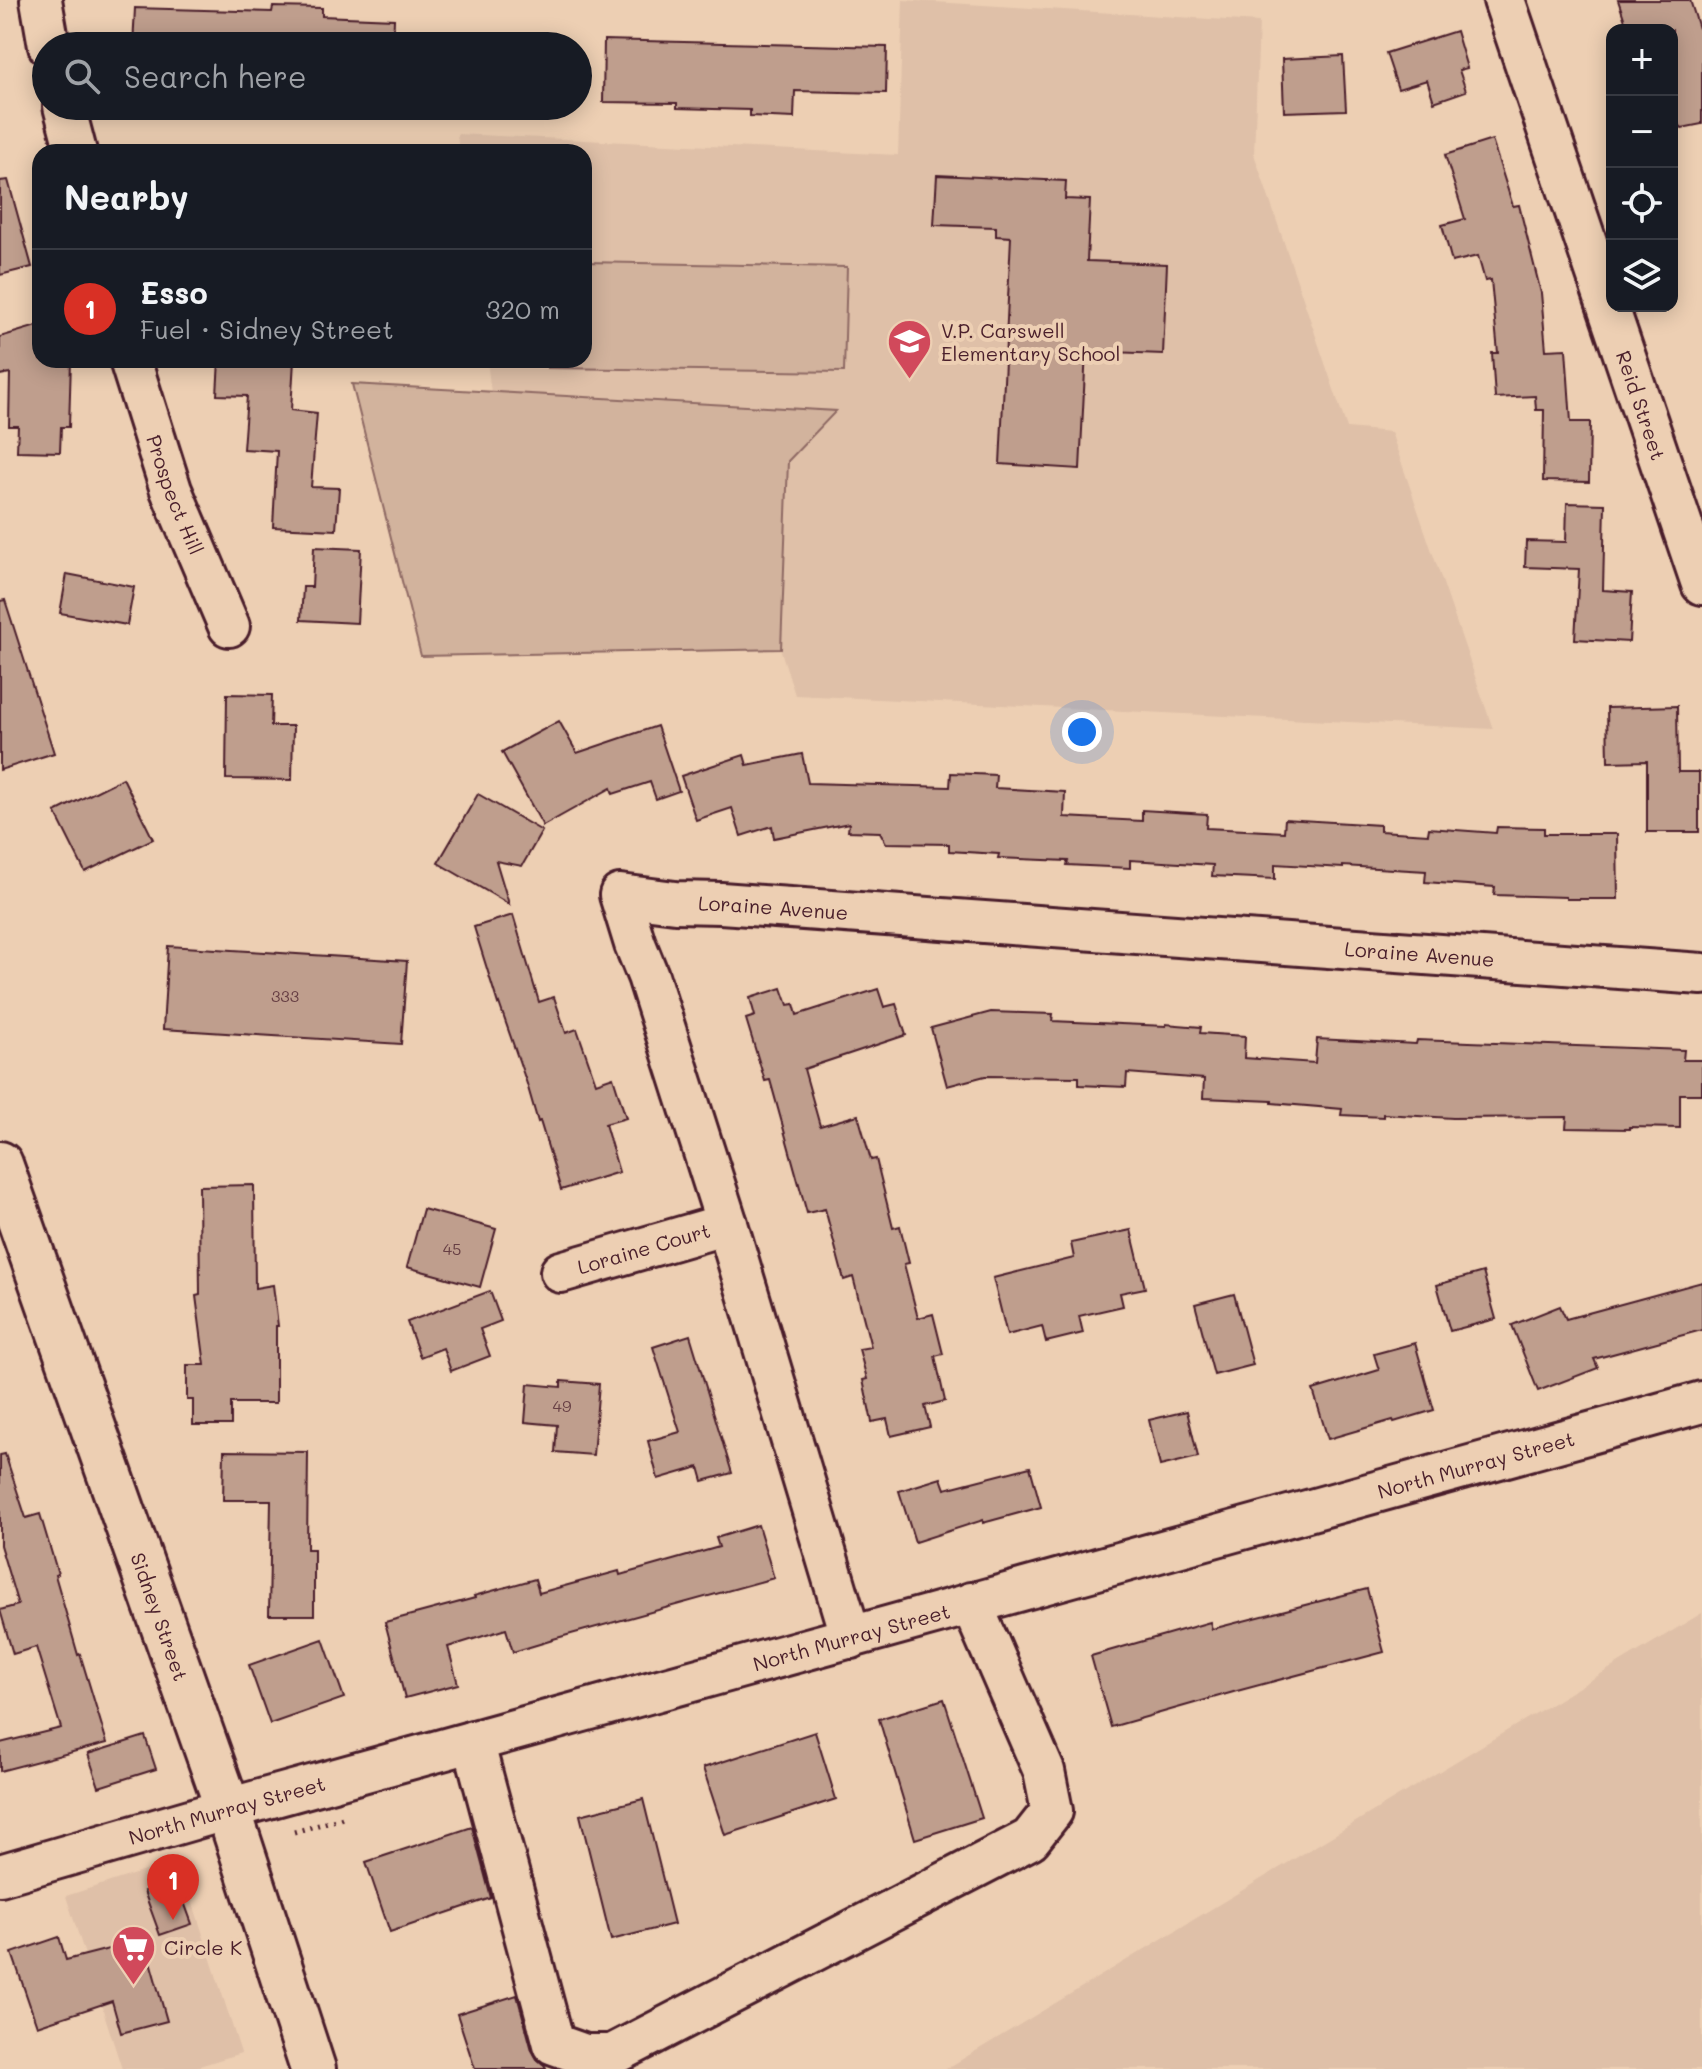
<!DOCTYPE html>
<meta charset="utf-8">
<style>
:root{--surface:#171b24;--page:#20242c;--text:#f1f3f6;--muted:#9ea1a6;--line:#363941;--accent:#d93025}
body{margin:0;font-family:Mali,sans-serif;background:var(--page);color:var(--text)}
.controls{position:absolute;right:24px;top:24px;display:grid;overflow:hidden;border-radius:16px;box-shadow:0 4px 20px #0003}
.controls button{width:72px;height:72px;display:grid;place-items:center;padding:0;border:0;border-bottom:2px solid var(--line);background:var(--surface);color:var(--text);font:40px sans-serif}
.you{position:absolute;left:1082px;top:732px;width:28px;height:28px;margin:-20px;border:6px solid #fff;border-radius:50%;background:#1a73e8;box-shadow:0 0 0 12px #1a73e833}
.badge{display:grid;place-items:center;width:52px;height:52px;border-radius:50%;background:var(--accent);color:#fff;font-size:26px;font-weight:700}
.pin{position:absolute;translate:-50% -66px;filter:drop-shadow(0 2px 4px #0008)}
.pin::after{content:'';position:absolute;top:42px;width:28px;height:24px;background:inherit;clip-path:polygon(0 0,100% 0,50% 100%)}
.list{margin:0;padding:0;list-style:none}
h2{display:flex;justify-content:space-between;align-items:center;height:104px;margin:0;padding:0 32px;font-size:34px}
h2 small{font-size:26px;font-weight:400;color:var(--muted)}
.list li{display:grid;grid-template-columns:52px 1fr auto;gap:24px;align-items:center;box-sizing:border-box;height:120px;padding:0 32px;border-top:2px solid var(--line)}
.list b{display:block;font-size:30px;white-space:nowrap}
.list p{margin:0;font-size:26px;white-space:nowrap;color:var(--muted)}
.list em{font-size:26px;font-style:normal;color:var(--muted)}
.icon{flex:none;width:44px;height:44px;fill:none;stroke:currentColor;stroke-width:2;stroke-linecap:round;stroke-linejoin:round}
.map{position:relative;flex:none;width:1702px;height:2069px;overflow:hidden}
.search{position:absolute;background:var(--surface);box-shadow:0 4px 20px #0003;left:32px;top:32px;width:560px;height:88px;display:flex;align-items:center;gap:20px;box-sizing:border-box;padding:0 28px;border-radius:44px;color:var(--muted);font-size:30px}
.panel{position:absolute;background:var(--surface);box-shadow:0 4px 20px #0003;left:32px;top:144px;width:560px;height:224px;border-radius:24px}
.map>svg:first-child{display:block}
.built{fill:#dfc0a8}
.green{fill:#d2b39d;stroke:#8e6964;stroke-width:2}
.building{fill:#bf9e8d;stroke:#4a1f2b;stroke-width:2}
.lines{fill:none;stroke-linecap:round;stroke-linejoin:round}
.minor-casing{stroke:#4a1f2b;stroke-width:46}
.major-casing{stroke:#4a1f2b;stroke-width:50}
.path{stroke:#4a1f2b;stroke-width:5;stroke-dasharray:2 6;stroke-linecap:butt}
.minor{stroke:#edcfb3;stroke-width:40}
.major{stroke:#edcfb3;stroke-width:44}
.labels{text-anchor:middle;dominant-baseline:central;stroke-width:8;stroke-linejoin:round;paint-order:stroke}
.number-label{font-size:16px;fill:#673f44}
.poi-label{font-size:20px;fill:#4a1f2b;stroke:#edcfb3;text-anchor:start}
.street-label{font-size:20px;fill:#4a1f2b;stroke:#edcfb3}
</style>
<div class="map">
<svg width="1702" height="2069" viewBox="0 0 1702 2069">
<rect width="100%" height="100%" fill="#edcfb3"/>
<filter id="ink" filterUnits="userSpaceOnUse"><feTurbulence type="fractalNoise" baseFrequency=".0125" numOctaves="2"/><feDisplacementMap in="SourceGraphic" scale="16" xChannelSelector="R" yChannelSelector="G"/><feConvolveMatrix kernelMatrix="1 2 1 2 8 2 1 2 1" color-interpolation-filters="sRGB"/></filter>
<g filter="url(#ink)">
<g class="built">
<path d="M903,0L1259,22L1254,154L1347,428L1391,432L1493,729L795,695L704,409L492,401L487,360H584V152H459L457,134L898,155Z"/>
<path d="M1702,1613V2069H946Z"/>
<path d="M179,1860L241,2053L190,2069H122L66,1896Z"/>
</g>
<g class="green">
<path d="M584,262L847,267L844,372L548,368L549,360H584Z"/>
<path d="M352,384L836,411L788,461L781,649L421,656Z"/>
</g>
<g class="building">
<path d="M1618,0H1690L1702,38V124L1682,128L1672,117V30H1628Z"/>
<path d="M273,7L322,8V16L394,19L393,46H133L135,8L272,12Z"/>
<path d="M1456,31L1467,68L1459,70L1466,91L1434,102L1427,80L1398,89L1386,53Z"/>
<path d="M604,40L887,47L886,93L795,91L794,118L750,116V110L677,108V103L603,102Z"/>
<path d="M1343,56L1346,110L1284,112L1282,59Z"/>
<path d="M1492,140L1513,206L1519,205L1541,293L1546,350L1566,349L1571,422H1590L1589,482L1543,481L1544,410H1536L1535,396L1495,398L1492,353H1498L1491,280L1485,281L1478,256L1452,262L1442,225L1465,219L1445,155Z"/>
<path d="M937,175L1066,181L1065,199L1090,200L1087,261L1167,264L1163,354L1086,351L1080,469L1000,464L1011,237L996,236V227L934,225Z"/>
<path d="M8,180L32,267L0,275V181Z"/>
<path d="M40,325V360H71L69,427H61L60,452L17,451L18,426H9L10,373L0,375V337Z"/>
<path d="M219,360H294L291,410L317,413L311,487L339,488L336,530L273,527L277,451L243,449L247,396L217,395Z"/>
<path d="M1567,503L1605,504L1603,590L1632,592L1629,642L1575,639L1579,569L1525,567L1526,541L1566,542Z"/>
<path d="M314,547L361,549L357,623L301,620L303,587H312Z"/>
<path d="M67,574L134,587L127,625L60,613Z"/>
<path d="M5,600L54,753L0,770V601Z"/>
<path d="M227,694L272,695L271,726H293L292,780L226,779Z"/>
<path d="M1677,706L1678,772H1699V832H1647V761L1608,762L1607,708Z"/>
<path d="M559,721L577,753L657,726L679,791L656,799L650,782L613,794L611,788L543,826L502,752Z"/>
<path d="M802,754L808,783L950,787L951,773L996,775L995,788L1065,792L1064,817L1142,821V810L1207,814L1206,828L1284,832L1285,819L1380,825V831L1428,834L1429,828L1496,833L1497,827L1544,828V834H1617L1618,899H1566V897L1494,895L1495,887L1425,882L1426,871L1343,866V868L1275,864V879L1212,876L1213,865L1130,860V868L1067,865L1068,861L998,858L999,854L949,851V844L886,843L880,832L848,831L849,823L774,838L772,826L741,836L732,808L696,820L681,776L744,755L747,765Z"/>
<path d="M123,778L153,839L85,872L55,812Z"/>
<path d="M478,794L542,831L522,866L496,861L509,904L438,863Z"/>
<path d="M513,915L539,1002L554,997L566,1033L577,1029L596,1083L613,1077L626,1118L605,1124L619,1172L561,1190L540,1121L538,1122L527,1084L499,1003L498,1004L474,927Z"/>
<path d="M168,946L407,961L401,1044L163,1029Z"/>
<path d="M782,988L788,1005L794,1004L797,1015L878,989L884,1007L896,1004L906,1035L804,1069L820,1126L858,1115L871,1160L876,1159L893,1228L900,1226L909,1263L904,1264L918,1318L933,1314L943,1354L935,1356L945,1401L925,1406L930,1427L891,1436L887,1419L872,1422L863,1380L867,1379L859,1349L871,1347L853,1277L844,1280L825,1209L807,1213L770,1080L765,1081L746,1019L755,1016L750,998Z"/>
<path d="M991,1012L1053,1014L1052,1021L1166,1026V1024L1201,1027L1200,1033L1245,1036L1244,1058L1315,1063L1317,1039L1416,1044L1417,1040L1684,1050L1683,1060H1702V1094H1680V1128L1629,1127V1129L1566,1128L1567,1117L1453,1118L1383,1114V1117L1341,1115L1342,1109L1272,1103V1101L1203,1098L1204,1079L1127,1073L1126,1087L1079,1085V1077L985,1076L947,1086L931,1028Z"/>
<path d="M254,1185L255,1288L273,1285L278,1326H276V1403H231V1425H193V1400H187V1365H205L196,1296L200,1295L199,1186Z"/>
<path d="M423,1209L496,1229L480,1287L407,1267Z"/>
<path d="M1131,1230L1145,1288L1120,1293L1123,1306L1079,1316L1083,1333L1046,1342L1042,1326L1007,1335L993,1278L1074,1258L1071,1243Z"/>
<path d="M1483,1272L1496,1319L1450,1331L1437,1285Z"/>
<path d="M1702,1282V1330L1594,1359L1598,1368L1538,1391L1512,1325L1560,1306L1566,1319Z"/>
<path d="M490,1291L501,1321L480,1329L490,1356L451,1371L443,1348L420,1357L407,1322Z"/>
<path d="M1234,1294L1253,1365L1214,1375L1195,1304Z"/>
<path d="M690,1335L732,1473L703,1481L699,1467L658,1479L648,1441L680,1432L653,1347Z"/>
<path d="M1415,1343L1434,1410L1394,1422L1393,1420L1328,1439L1313,1390L1379,1370L1374,1354Z"/>
<path d="M561,1381L599,1384L593,1455L555,1452L557,1425L525,1422L528,1384L561,1387Z"/>
<path d="M1187,1411L1198,1457L1160,1466L1149,1420Z"/>
<path d="M224,1451L308,1452L307,1549H314V1615H269L271,1500H223Z"/>
<path d="M5,1454L26,1518L40,1514L58,1574L55,1575L78,1655L80,1654L107,1743L0,1771V1743L61,1728L36,1647L13,1654L0,1610L18,1605L0,1545V1455Z"/>
<path d="M1030,1467L1041,1507L983,1523V1520L915,1542L899,1491L941,1478L945,1489Z"/>
<path d="M758,1525L774,1578L553,1639V1640L513,1652L506,1629L448,1647L458,1684L405,1698L385,1622L475,1598L474,1596L535,1579L539,1593L619,1571L620,1575L719,1547L716,1538Z"/>
<path d="M1367,1589L1384,1652L1237,1691L1111,1727L1091,1656L1210,1622L1212,1629Z"/>
<path d="M323,1639L344,1698L270,1724L249,1665Z"/>
<path d="M944,1699L982,1818L915,1839L879,1719Z"/>
<path d="M815,1732L836,1799L725,1835L703,1768Z"/>
<path d="M145,1736L156,1769L99,1787L88,1754Z"/>
<path d="M643,1799L674,1924L611,1940L580,1815Z"/>
<path d="M472,1827L491,1898L390,1932L366,1862Z"/>
<path d="M176,1880L192,1924L160,1935L144,1891Z"/>
<path d="M59,1937L66,1960L144,1940L167,2021L121,2033L112,2001L37,2026L12,1953Z"/>
<path d="M517,1995L532,2050L537,2059L544,2065L546,2069H475L457,2014Z"/>
</g>
<g class="lines">
<defs>
<g id="minor">
<path d="M41,0L49,46"/>
<path id="s1" d="M1504,0L1702,584"/>
<path d="M64,106L76,152"/>
<path id="s2" d="M130,360L171,490L229,626"/>
<path id="s3" d="M561,1272L727,1224"/>
<path id="s4" d="M851,1638L727,1224L648,976L635,944L620,895L675,902L721,903L1702,974"/>
<path d="M473,1741L554,2044L585,2055H612L1030,1839L1052,1811L1044,1771L971,1603"/>
<path id="s5" d="M0,1875L228,1809L1702,1402"/>
</g>
<g id="major">
<path id="s6" d="M0,1164L228,1809L313,2069"/>
</g>
</defs>
<use href="#minor" class="minor-casing"/>
<use href="#major" class="major-casing"/>
<path class="path" d="M294,1832L343,1818"/>
<use href="#minor" class="minor"/>
<use href="#major" class="major"/>
</g>
</g>
<defs>
<symbol id="school-pin" viewBox="-11 -11 22 30"><path d="M0 17L-7.5 6A9.5 9.5 0 1 1 7.5 6Z" fill="#d1495b" stroke="#edcfb3"/><path d="M0-5L7-2L0 1L-7-2ZM-4 1L0 2.5L4 1V4Q0 6-4 4Z" fill="#fff"/></symbol>
<symbol id="supermarket-pin" viewBox="-11 -11 22 30"><path d="M0 17L-7.5 6A9.5 9.5 0 1 1 7.5 6Z" fill="#d1495b" stroke="#edcfb3"/><path d="M-6-5.5h2.5l.6 2H6L4.5 2H-2.5L-4.4-4H-6ZM-1.5 3.2a1.3 1.3 0 1 0 .1 0ZM3 3.2a1.3 1.3 0 1 0 .1 0Z" fill="#fff"/></symbol>
</defs>
<g fill-rule="evenodd">
<use href="#school-pin" x="884" y="316" width="51" height="69"/>
<use href="#supermarket-pin" x="108" y="1922" width="51" height="69"/>
</g>
<g class="labels">
<g class="number-label">
<text x="285" y="995">333</text>
<text x="452" y="1248">45</text>
<text x="562" y="1405">49</text>
</g>
<g class="poi-label">
<text x="941" y="330">V.P. Carswell<tspan x="941" dy="23">Elementary School</tspan></text>
<text x="164" y="1947">Circle K</text>
</g>
<g class="street-label">
<text stroke="none"><textPath href="#s1" startOffset="428">Reid Street</textPath></text>
<text stroke="none"><textPath href="#s2" startOffset="142">Prospect Hill</textPath></text>
<text stroke="none"><textPath href="#s4" startOffset="932">Loraine Avenue</textPath></text>
<text stroke="none"><textPath href="#s4" startOffset="1580">Loraine Avenue</textPath></text>
<text stroke="none"><textPath href="#s3" startOffset="86">Loraine Court</textPath></text>
<text stroke="none"><textPath href="#s5" startOffset="1532">North Murray Street</textPath></text>
<text stroke="none"><textPath href="#s6" startOffset="480">Sidney Street</textPath></text>
<text stroke="none"><textPath href="#s5" startOffset="884">North Murray Street</textPath></text>
<text stroke="none"><textPath href="#s5" startOffset="236">North Murray Street</textPath></text>
</g>
</g>
</svg>
<div class="controls">
<button>+</button>
<button>−</button>
<button><svg class="icon" aria-label="locate" viewBox="0 0 24 24"><circle cx="12" cy="12" r="6"/><path d="M12 2v4M12 18v4M2 12h4M18 12h4"/></svg></button>
<button><svg class="icon" aria-label="layers" viewBox="0 0 24 24"><path d="M12 4l9 5-9 5-9-5zM3 14l9 5 9-5"/></svg></button>
</div>
<div class="you"></div>
<div class="pin badge" style="left:173px;top:1920px">1</div>
<div class="search"><svg class="icon" aria-label="search" viewBox="0 0 24 24"><circle cx="10" cy="10" r="6"/><path d="M15 15l6 6"/></svg>Search here</div>
<section class="panel">
<h2>Nearby<small></small></h2>
<ul class="list">
<li><span class="badge">1</span><div><b>Esso</b><p>Fuel · Sidney Street</p></div><em>320 m</em></li>
</ul>
</section>
</div>
